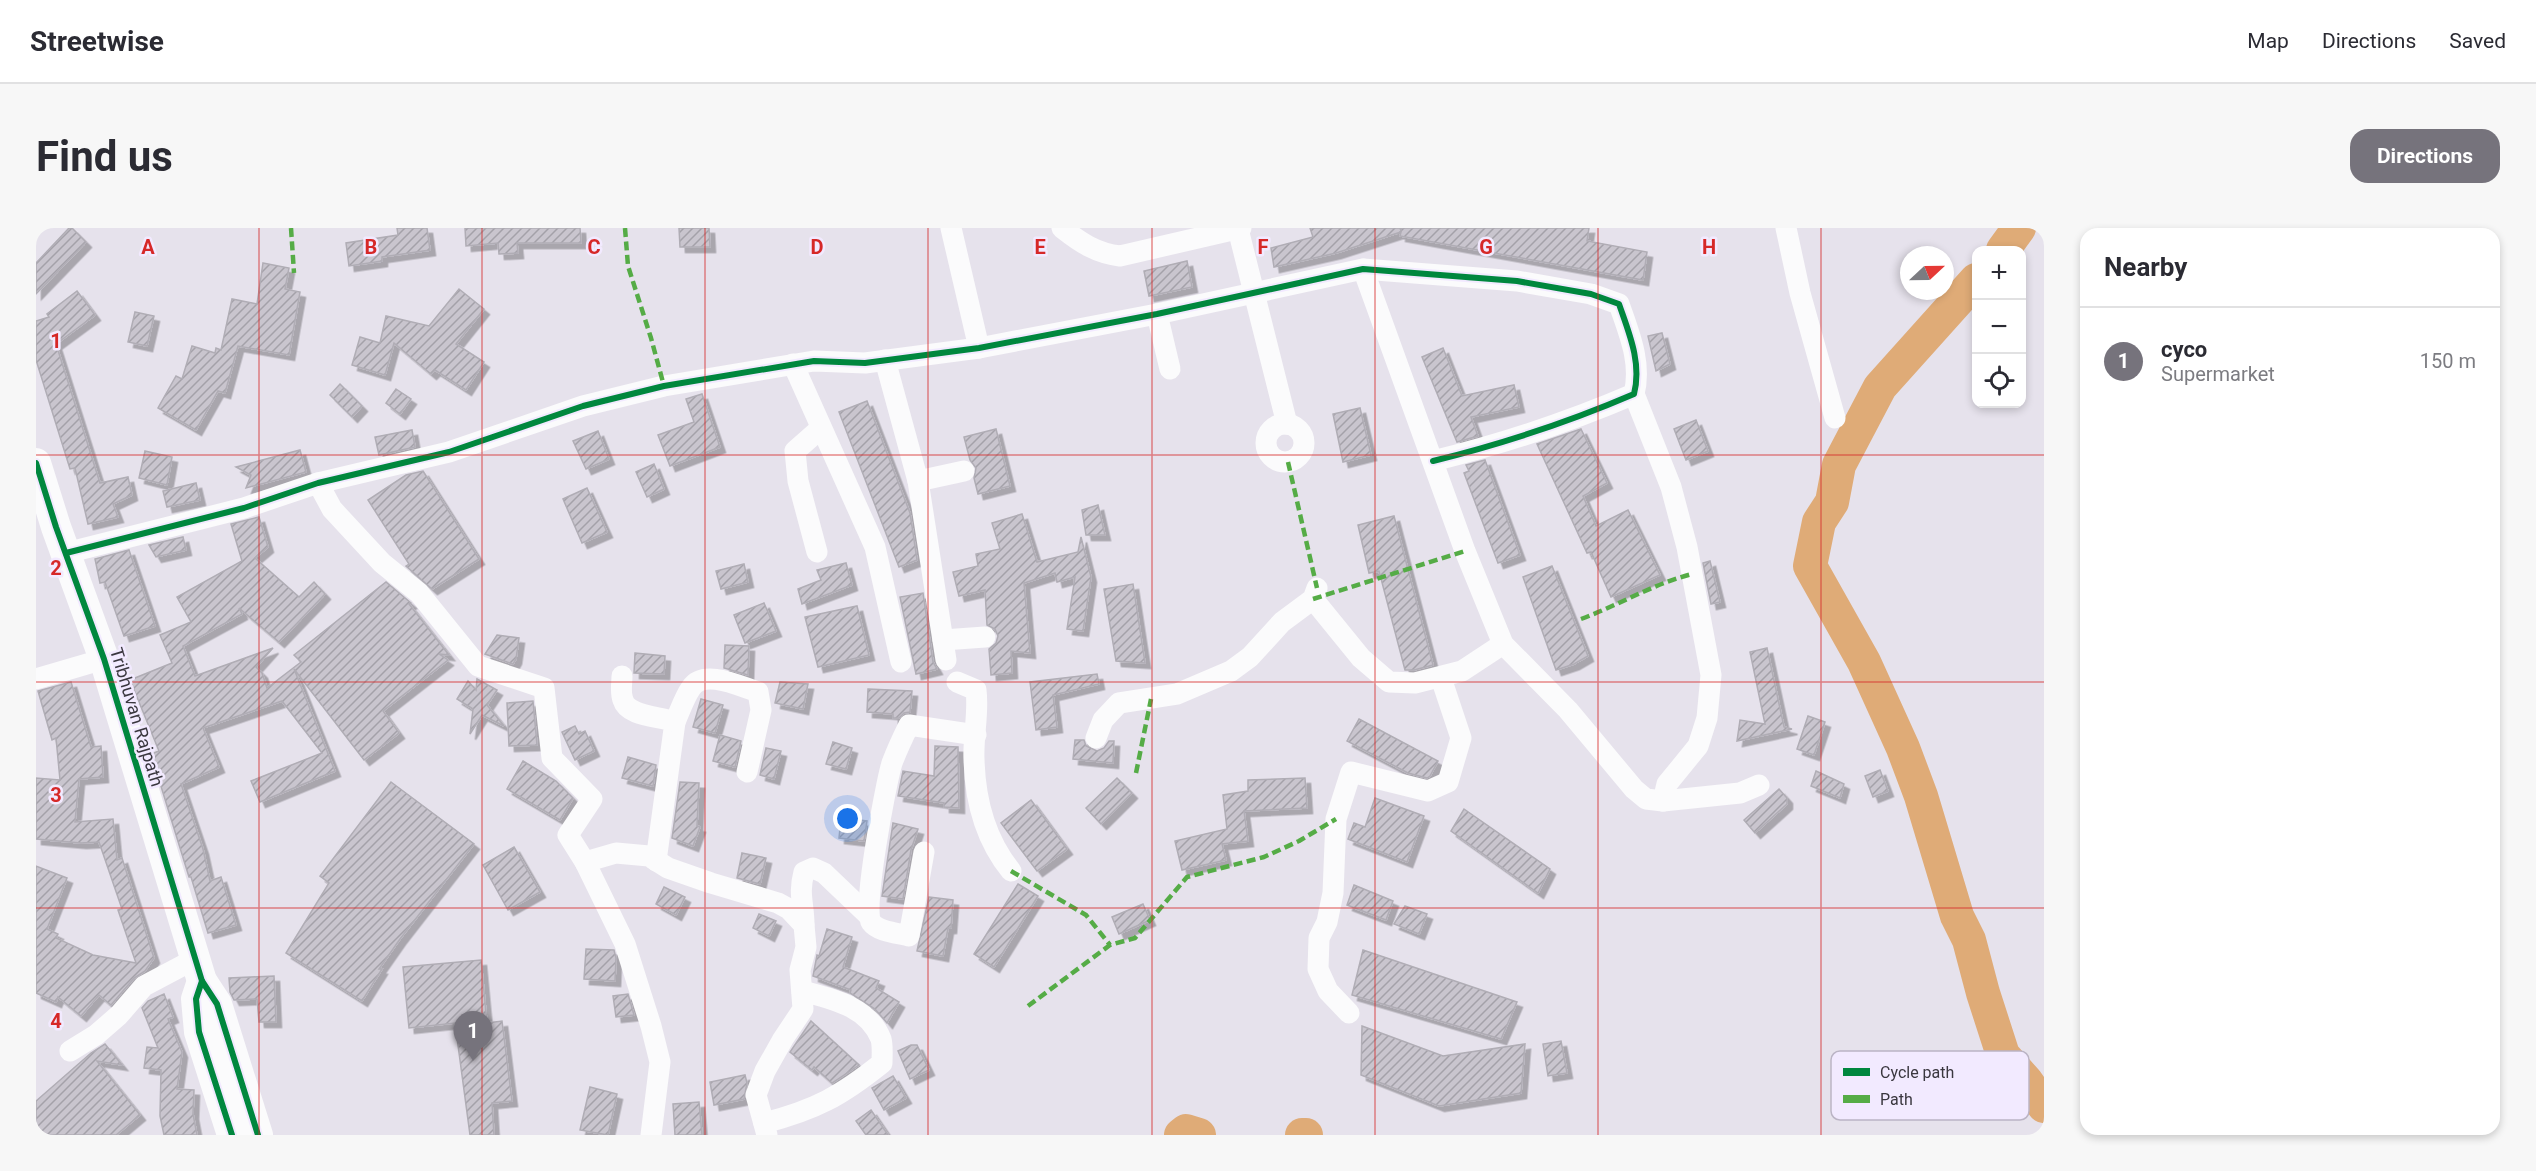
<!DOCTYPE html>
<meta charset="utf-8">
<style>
:root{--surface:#fff;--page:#f7f7f7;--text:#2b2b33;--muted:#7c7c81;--line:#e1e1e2;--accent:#76737c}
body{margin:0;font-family:Roboto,sans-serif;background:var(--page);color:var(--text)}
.controls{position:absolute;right:18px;top:18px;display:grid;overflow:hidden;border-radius:12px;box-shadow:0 3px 9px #0003}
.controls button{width:54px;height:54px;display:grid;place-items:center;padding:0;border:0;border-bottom:2px solid var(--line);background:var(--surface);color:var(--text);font:30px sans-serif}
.compass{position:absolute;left:1864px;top:18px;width:54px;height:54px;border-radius:50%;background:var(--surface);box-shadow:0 3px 9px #0003;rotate:68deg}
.you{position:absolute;left:812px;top:591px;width:21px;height:21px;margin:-15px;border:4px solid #fff;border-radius:50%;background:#1a73e8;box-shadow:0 0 0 9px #1a73e833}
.badge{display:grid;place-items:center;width:39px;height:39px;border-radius:50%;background:var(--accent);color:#fff;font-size:20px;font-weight:700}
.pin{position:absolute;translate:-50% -50px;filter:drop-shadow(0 2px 3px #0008)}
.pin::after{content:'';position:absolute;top:32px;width:21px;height:18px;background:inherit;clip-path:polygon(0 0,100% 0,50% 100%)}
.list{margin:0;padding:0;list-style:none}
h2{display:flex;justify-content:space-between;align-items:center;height:78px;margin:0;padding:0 24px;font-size:26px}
h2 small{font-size:20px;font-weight:400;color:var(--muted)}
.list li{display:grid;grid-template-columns:39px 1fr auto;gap:18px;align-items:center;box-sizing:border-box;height:108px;padding:0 24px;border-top:2px solid var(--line)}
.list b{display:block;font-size:22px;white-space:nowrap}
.list p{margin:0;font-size:20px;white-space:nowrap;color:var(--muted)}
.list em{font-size:20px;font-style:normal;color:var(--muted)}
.icon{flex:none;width:33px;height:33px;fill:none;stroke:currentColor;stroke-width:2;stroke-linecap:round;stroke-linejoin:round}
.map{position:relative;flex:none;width:2008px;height:907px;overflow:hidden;border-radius:18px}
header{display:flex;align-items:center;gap:36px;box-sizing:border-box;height:84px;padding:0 30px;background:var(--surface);border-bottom:2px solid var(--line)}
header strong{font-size:28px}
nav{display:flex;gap:33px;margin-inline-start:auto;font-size:21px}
.intro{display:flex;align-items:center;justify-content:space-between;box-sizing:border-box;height:144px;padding:0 36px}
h1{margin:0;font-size:42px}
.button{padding:15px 27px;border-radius:18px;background:var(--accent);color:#fff;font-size:21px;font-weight:700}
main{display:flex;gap:36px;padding:0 36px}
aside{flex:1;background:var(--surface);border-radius:18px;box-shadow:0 3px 9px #0003}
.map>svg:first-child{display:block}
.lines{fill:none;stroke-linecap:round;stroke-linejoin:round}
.river{stroke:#dfab77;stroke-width:34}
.building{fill:url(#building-hatch);stroke:#b0adb5;stroke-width:1.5;filter:url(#shadow)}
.minor{stroke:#fbfbfc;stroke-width:21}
.highway{stroke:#fbfbfc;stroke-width:30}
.quiet{stroke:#55ac46;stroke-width:4.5;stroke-dasharray:9 4.5;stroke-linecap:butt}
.cycleway-casing{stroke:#f2eaff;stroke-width:10}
.cycleway{stroke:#00873e;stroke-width:6}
.grid{fill:none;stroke:#d62828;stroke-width:1.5;stroke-opacity:0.55}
.labels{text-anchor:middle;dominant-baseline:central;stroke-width:5;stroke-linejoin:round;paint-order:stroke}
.street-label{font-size:18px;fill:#3a373f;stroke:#f2eaff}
.key{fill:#f2eaff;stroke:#bbb4c5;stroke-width:1.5}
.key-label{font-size:16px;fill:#3a373f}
.grid-label{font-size:20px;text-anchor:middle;font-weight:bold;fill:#d62828;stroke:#f2eaff;stroke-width:5;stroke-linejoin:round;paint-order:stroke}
</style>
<header>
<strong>Streetwise</strong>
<nav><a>Map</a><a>Directions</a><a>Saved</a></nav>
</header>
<div class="intro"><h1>Find us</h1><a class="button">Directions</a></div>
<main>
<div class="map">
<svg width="2008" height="907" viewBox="0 0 2008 907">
<defs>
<pattern id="building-hatch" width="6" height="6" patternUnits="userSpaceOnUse" patternTransform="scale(1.5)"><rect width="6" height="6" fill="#c9c5ce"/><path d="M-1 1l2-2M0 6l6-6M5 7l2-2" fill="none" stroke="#a4a1a9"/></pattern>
<filter id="shadow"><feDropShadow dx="5.5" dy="5.5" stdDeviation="0" flood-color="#0004"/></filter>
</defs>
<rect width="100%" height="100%" fill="#e6e2ec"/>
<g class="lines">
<g class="river">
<path d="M1967,22L1983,0"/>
<path d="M1940,52L1844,159L1803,237L1796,274L1783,294L1774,338L1828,434L1867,520L1885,568L1921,688L1933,712L1947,765L1967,827L1990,853L2008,878"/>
<path d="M1145,907L1150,903L1163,907"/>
<path d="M1266,907H1270"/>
</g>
</g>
<g class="building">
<path d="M33,0H36L50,14L0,66V35Z"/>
<path d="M361,0H391L394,22L346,29V33L313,38L310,15L362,7Z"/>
<path d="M429,0H544L545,15H481L482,25L463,26L462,15L430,18Z"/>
<path d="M643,0H673L674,19H644Z"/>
<path d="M1274,0H1364L1365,3V0H1553L1551,13L1611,24L1607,52L1364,8L1365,4L1300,25L1238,39L1235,20L1277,9Z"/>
<path d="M1151,33L1156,59L1113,68L1108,43Z"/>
<path d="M227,35L253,40L249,61L264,64L253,127L202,118L189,165L182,163L160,202L122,180L140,148L146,151L156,118L179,125L180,120L185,122L196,71L221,76Z"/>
<path d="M423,61L448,81L420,116L448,134L430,162L399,142L395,146L358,115L349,147L316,137L324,109L344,115L350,88L393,98Z"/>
<path d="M41,63L59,87L20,116L64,255L92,249L96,267L77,276L82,289L52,296L39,240L34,241L0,132V93L13,89L11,86Z"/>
<path d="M99,84L118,88L111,118L92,114Z"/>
<path d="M1626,105L1634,136L1620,143L1612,108Z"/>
<path d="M1407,120L1426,168L1478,157L1483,179L1435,189L1442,208L1421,214L1386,129Z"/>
<path d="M304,156L326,178L316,189L294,167Z"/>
<path d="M360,161L375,171L364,186L350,175Z"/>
<path d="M666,166L684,219L634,238L622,207L658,194L650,171Z"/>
<path d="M831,173L874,285L881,332L863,339L803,184Z"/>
<path d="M1324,180L1335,227L1307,234L1297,186Z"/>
<path d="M1660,192L1672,223L1650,232L1638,201Z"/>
<path d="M960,201L974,258L942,266L938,250L940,240L934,232L928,209Z"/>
<path d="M1545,201L1571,255L1547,268L1560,298L1592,282L1624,347L1575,369L1555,324L1551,325L1501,216Z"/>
<path d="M376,202L379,219L343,227L339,209Z"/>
<path d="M562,203L573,231L550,241L537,213Z"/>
<path d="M264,222L270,244L210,260L215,247L200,239Z"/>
<path d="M109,223L136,229L131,257L103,250Z"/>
<path d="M1449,232L1484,327L1462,335L1428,245L1433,243L1430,237Z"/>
<path d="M618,236L628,261L611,269L600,244Z"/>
<path d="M387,243L443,331L396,361L370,338L373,336L332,272L370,247Z"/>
<path d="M160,255L164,272L131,279L127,263Z"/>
<path d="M551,260L571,304L546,315L527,271Z"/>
<path d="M1062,277L1069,307H1050L1046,282Z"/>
<path d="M986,286L1001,334L1042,324L1045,309L1055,349L1047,403L1031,401L1039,349L1021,354L1019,345L988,355L994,425L975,423L976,445L955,447L953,421L960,415L962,408L959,401L951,397L949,362L923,368L917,344L942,338L940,326L964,321L956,295Z"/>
<path d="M1358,288L1397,437L1378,442H1369L1343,343L1333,345L1322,297Z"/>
<path d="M223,289L232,319L219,330L263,369L278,354L289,366L243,414L203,380L206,386L147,418L159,448L237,420L220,439L226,445L231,460L265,434L258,427L350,354L375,375L373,376L413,427L403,426L412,432L347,483L363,505L328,532L258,441L299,543L224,574L215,553L286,525L246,473L167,500L183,539L145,556L167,621L174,653L185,649L200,697L172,705L155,649H153L115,526L123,523L94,452L136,435L124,407L155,394L141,369L206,333L195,296Z"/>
<path d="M147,309L150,322L120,329L113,317Z"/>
<path d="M93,322L119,398L88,408L69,354L64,355L59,331Z"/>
<path d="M1674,333L1684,374L1675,376L1667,335Z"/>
<path d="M810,335L816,357L766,376L762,361L785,352L781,342Z"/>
<path d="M708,336L712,354L685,361L680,343Z"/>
<path d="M1516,338L1552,428L1538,436L1520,442L1487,349Z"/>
<path d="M1097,356L1109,435L1080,433L1068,361Z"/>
<path d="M887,365L897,434L901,441L880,446L864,369Z"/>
<path d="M728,375L740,403L709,415L698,387Z"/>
<path d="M821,378L833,427L782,439L769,389Z"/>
<path d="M461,407L483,410L480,431L477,436L449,426Z"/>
<path d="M689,417L713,418L712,447L688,440Z"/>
<path d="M1731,420L1748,499L1756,501L1701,513L1704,492L1729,496L1714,424Z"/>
<path d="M599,425L629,428L628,446L598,445Z"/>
<path d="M1061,446L1063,456L1017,467L1021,499L1000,502L994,454Z"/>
<path d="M441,451L461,462L451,477L468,498L446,487L434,506L437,481L421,471L432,453L440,462Z"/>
<path d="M35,454L55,519L65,518L67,549L43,551L39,594L77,591L81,632L86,630L118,730L109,743L98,750L75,777L63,767L45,788L22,769L20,774L0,765V638L31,650L11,701L22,706L20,710L57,727L100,735L82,682L86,681L63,614L45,615L0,611V550L24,552L20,510L16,512L2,463Z"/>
<path d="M744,454L772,456L767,481L739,475Z"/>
<path d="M832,461L876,463L874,484L868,485L863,490H857V486L831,484Z"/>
<path d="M665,471L687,477L679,505L657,499Z"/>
<path d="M497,473L501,517L473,518L471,475Z"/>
<path d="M1772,488L1789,494L1778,527L1761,521Z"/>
<path d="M1323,491L1402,533L1394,548L1391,550L1372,545L1311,513Z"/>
<path d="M539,498L543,506L549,503L558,523L539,532L526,504Z"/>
<path d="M684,507L705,513L699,539L677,533Z"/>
<path d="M1039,512H1048L1050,518L1061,523L1068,520L1073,513H1078L1077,535L1037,531Z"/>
<path d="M797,514L816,520L810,541L790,536Z"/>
<path d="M899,518L922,519L923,580L908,579V575L862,568L867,543L898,548Z"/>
<path d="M730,520L745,523L738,551L724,547Z"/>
<path d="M592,529L620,537L617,558L586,550Z"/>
<path d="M487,533L520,553L537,570L524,592L471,561Z"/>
<path d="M1844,542L1852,563L1837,569L1829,548Z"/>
<path d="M1780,543L1808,556L1804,570L1775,558Z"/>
<path d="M1081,550L1096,565L1065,596L1050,580Z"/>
<path d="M1269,550L1271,580L1208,583L1212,613L1186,616L1190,632L1146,642L1139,613L1191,601L1187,567L1212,563V552Z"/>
<path d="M355,554L438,616L364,711L343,741H346L326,773L250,725L293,655L284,648Z"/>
<path d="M644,554L663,555L661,598L664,599L657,618L636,610Z"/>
<path d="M1743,561L1751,570V576L1719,605L1708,592Z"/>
<path d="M1339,570L1388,588L1371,634L1312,611L1318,595L1329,599Z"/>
<path d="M995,572L1031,621L1001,643L965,595Z"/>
<path d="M1428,581L1514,641L1502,665L1415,603Z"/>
<path d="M805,590L831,593L828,613L803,610Z"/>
<path d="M857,595L882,601L875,622L867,671L846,668Z"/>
<path d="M478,619L504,664L472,682L447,637Z"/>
<path d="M706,625L730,630L724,656L701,650Z"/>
<path d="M982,656L1002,668L958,739L938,726Z"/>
<path d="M1318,657L1357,673L1350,692L1311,677Z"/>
<path d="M628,659L649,669L640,687L620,676Z"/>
<path d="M893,669L917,672L915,700H912L907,728L881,723Z"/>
<path d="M1107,676L1114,692L1083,706L1076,689Z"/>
<path d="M1369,678L1391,686L1383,706L1358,696Z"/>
<path d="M723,686L740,693L733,708L717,700Z"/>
<path d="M791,701L816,709L807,739L843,753L840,760L863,774L851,795L839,781L814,765L815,762L777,748L781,727L783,728Z"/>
<path d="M550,721L578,722L580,730L579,753L548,751Z"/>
<path d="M1327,722L1481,774L1465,811L1316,767Z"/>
<path d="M445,732L451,795L466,793L476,873L456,875L458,907H434L419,795L373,800L367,739Z"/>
<path d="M238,748L240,794H223L221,771L198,772L194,764L193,750Z"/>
<path d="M128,766L137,789L132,791L146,824L141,861L158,862L157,886L161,907H128L124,888L125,842L108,840L111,819L122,820L106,780L112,773Z"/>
<path d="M592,766L598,787L580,789L577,768Z"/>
<path d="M775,793L823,837L796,855L778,839L776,842L754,824Z"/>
<path d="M1326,798L1407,828L1489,816L1485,865L1403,878L1325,847Z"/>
<path d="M1525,813L1531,845L1512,848L1507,816Z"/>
<path d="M69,816L86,837L61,833L104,887L80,907H0V873L55,825Z"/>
<path d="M875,817H881L893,842L874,851L862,823Z"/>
<path d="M709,847L711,855L708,871L678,877L674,854Z"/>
<path d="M857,848L870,870L848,882L836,860Z"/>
<path d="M554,859L581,866L572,907L544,902Z"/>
<path d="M663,874L666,907H639L637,876Z"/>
<path d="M835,882L852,907H830L820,893Z"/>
</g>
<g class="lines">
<g class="minor">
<path d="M915,0L943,120"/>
<path d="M1026,0C1045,15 1060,25 1084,28L1205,0"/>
<path d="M1750,0L1764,65L1799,190"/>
<path d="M1202,1L1251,196"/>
<path d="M1327,41L1429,323L1467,416L1532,482L1598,561L1610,571L1627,573L1704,565L1723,557"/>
<path d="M1121,86L1134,141"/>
<path d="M849,132L882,253L928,243"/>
<path d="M757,136L839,319L865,434"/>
<path d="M1598,166L1635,259L1651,319L1675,447L1671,490L1662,518L1631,556L1627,573"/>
<circle cx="1249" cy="215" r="19"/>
<path d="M882,253L910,432"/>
<path d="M282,255L296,281L346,335L383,365L442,438L508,460L516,530L556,571L532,607L549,634L589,716L615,798L624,834L615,907"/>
<path d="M781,324L762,253L759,223L784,201"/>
<path d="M30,325L208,280L282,255L413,224L547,178L628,158L778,133L829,135L943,120L1121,86L1327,41L1481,53L1555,66L1583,76C1593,105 1606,135 1598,166C1533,194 1466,216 1397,233"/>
<path d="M1277,371L1325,430L1353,454L1379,455L1426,443L1467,416"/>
<path d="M907,412L949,409"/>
<path d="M586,448C586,455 584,465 587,472C592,489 624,488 639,494L620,633"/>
<path d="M0,451L68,431"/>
<path d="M921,454L940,462C943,485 937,507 938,531C939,572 949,611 975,643"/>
<path d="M639,494C644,483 648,470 655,460C668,440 705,459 722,464L725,482L711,544"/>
<path d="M1060,510L1067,492L1083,475L1141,466L1195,443L1214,429L1246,394L1277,371L1281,360"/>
<path d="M888,624L873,708C862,705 842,704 835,694C826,682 850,554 856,535C861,522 867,509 873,497L940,507"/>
<path d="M549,634L580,625L613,628L632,640L675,655L742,675L753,681L768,697L770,719L764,742L767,781L747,811L729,843L720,867L731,907"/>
<path d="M768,697C768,675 762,667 768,644L777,640L788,645L831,686"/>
<path d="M1313,785L1292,763L1282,741L1283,710L1291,694L1297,665L1300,591L1315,544L1392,563L1412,554L1425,510L1405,450"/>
<path d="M34,823L60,807L83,787L108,758L159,731"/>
<path d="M728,895C779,882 805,868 846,835C846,828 847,818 845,811C832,778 796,771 766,763"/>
</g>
<g class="highway">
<path d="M0,235L20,299L68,431L166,753L181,776L222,907"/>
<path d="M166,753L160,771L163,804L196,907"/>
</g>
<g class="quiet">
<path d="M255,0L258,45"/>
<path d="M589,0L592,38L615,110L628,158"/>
<path d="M1252,234L1281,360"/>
<path d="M1277,371L1429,323"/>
<path d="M1545,391C1583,377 1617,356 1656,346"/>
<path d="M1100,545L1115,471"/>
<path d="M975,643L1050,687L1074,717"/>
<path d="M992,778L1074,717L1099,710L1151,649L1228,629L1263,613L1300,591"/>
</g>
<defs>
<g id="cycleway">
<path d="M0,235L20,299L68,431L166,753L181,776L222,907"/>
<path d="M30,325L208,280L282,255L413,224L547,178L628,158L778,133L829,135L943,120L1121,86L1327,41L1481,53L1555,66L1583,76C1593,105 1606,135 1598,166C1533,194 1466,216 1397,233"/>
<path d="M166,753L160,771L163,804L196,907"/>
</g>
</defs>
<use href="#cycleway" class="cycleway-casing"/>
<use href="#cycleway" class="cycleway"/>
</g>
<path class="grid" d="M223,0V907M446,0V907M669,0V907M892,0V907M1116,0V907M1339,0V907M1562,0V907M1785,0V907M0,227H2008M0,454H2008M0,680H2008"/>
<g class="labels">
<g class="street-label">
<text transform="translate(101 489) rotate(73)">Tribhuvan Rajpath</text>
</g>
</g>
<rect x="1795" y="823" width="198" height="69" rx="9" class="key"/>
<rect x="1807" y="840" width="27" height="8" fill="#00873e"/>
<rect x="1807" y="867" width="27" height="8" fill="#55ac46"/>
<g class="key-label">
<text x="1844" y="850">Cycle path</text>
<text x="1844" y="877">Path</text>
</g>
<g class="grid-label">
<text x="112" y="26">A</text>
<text x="335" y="26">B</text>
<text x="558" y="26">C</text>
<text x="781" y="26">D</text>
<text x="1004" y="26">E</text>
<text x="1227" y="26">F</text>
<text x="1450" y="26">G</text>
<text x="1673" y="26">H</text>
<text x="20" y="120">1</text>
<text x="20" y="347">2</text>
<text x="20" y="574">3</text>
<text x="20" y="800">4</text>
</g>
</svg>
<div class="controls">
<button>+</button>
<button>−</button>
<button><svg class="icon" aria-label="locate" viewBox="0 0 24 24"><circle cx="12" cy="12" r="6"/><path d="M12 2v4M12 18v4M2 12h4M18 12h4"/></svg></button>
</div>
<svg class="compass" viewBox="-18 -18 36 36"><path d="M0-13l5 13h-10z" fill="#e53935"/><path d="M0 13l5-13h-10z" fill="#7c7c81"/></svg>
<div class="you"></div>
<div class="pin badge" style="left:437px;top:833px">1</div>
</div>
<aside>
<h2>Nearby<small></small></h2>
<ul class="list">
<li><span class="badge">1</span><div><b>cyco</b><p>Supermarket</p></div><em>150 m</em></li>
</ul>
</aside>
</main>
